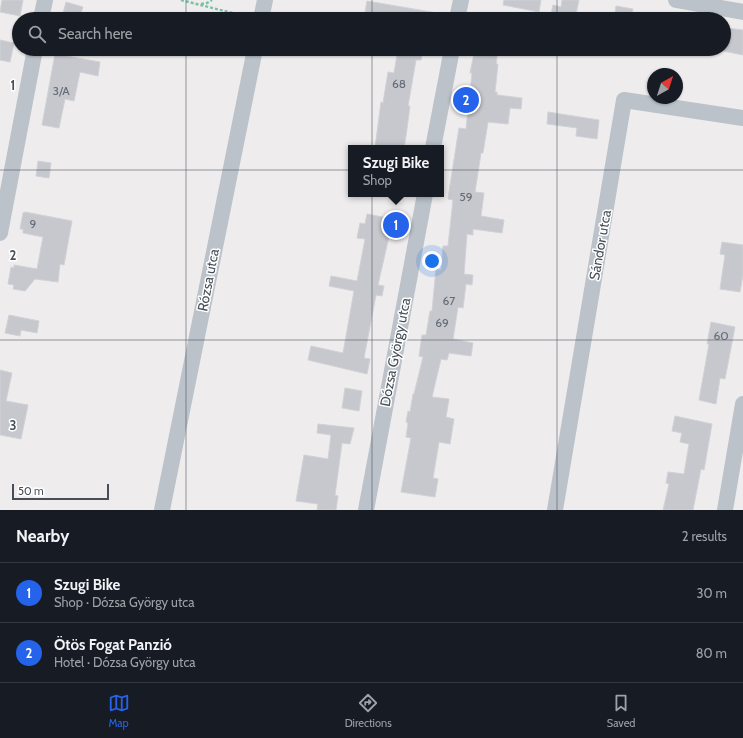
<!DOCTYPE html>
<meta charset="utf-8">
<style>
:root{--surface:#171b24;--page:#242831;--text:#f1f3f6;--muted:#9ea1a6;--line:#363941;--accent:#2563eb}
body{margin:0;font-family:Cabin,sans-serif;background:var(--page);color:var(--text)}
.compass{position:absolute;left:647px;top:68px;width:36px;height:36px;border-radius:50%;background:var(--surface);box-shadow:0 1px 3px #0004;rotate:39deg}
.scale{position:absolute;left:12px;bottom:10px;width:97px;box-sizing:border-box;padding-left:4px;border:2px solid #464e57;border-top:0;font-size:11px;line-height:14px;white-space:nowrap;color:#464e57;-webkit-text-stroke:3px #fff;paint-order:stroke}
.you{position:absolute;left:432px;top:261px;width:14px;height:14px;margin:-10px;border:3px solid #fff;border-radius:50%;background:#1a73e8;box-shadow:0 0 0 6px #1a73e833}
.badge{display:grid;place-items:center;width:26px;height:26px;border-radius:50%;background:var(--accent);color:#fff;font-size:13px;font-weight:700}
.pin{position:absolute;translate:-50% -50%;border:2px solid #fff;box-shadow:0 1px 4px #0006}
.popup{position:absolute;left:348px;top:145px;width:96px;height:52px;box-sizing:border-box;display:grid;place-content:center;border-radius:0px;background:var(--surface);filter:drop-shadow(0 1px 3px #0005);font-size:13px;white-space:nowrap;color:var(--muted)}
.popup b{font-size:15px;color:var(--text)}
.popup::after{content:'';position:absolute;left:50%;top:100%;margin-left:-8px;border:8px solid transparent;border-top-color:var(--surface)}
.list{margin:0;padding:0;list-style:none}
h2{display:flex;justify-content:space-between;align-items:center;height:52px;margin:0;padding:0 16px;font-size:17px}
h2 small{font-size:13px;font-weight:400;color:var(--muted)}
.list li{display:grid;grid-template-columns:26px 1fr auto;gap:12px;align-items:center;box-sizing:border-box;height:60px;padding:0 16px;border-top:1px solid var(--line)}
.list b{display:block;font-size:15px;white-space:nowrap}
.list p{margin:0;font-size:13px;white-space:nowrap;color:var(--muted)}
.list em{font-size:13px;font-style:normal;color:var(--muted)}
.icon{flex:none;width:22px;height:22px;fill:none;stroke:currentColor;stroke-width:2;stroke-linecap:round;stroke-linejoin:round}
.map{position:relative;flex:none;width:743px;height:510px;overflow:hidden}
.search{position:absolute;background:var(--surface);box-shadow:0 1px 3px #0004;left:12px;right:12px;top:12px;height:44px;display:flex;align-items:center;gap:10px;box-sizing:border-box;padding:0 14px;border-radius:22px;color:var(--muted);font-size:15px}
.sheet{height:172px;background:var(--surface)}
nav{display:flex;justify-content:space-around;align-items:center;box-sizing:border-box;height:56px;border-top:1px solid var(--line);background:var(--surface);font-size:11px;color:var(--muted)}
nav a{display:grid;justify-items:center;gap:2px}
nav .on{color:var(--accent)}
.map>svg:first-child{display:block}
.building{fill:#c7c8ce;stroke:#d0d2d7}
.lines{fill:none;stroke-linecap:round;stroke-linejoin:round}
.path{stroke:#7ac2a2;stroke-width:2.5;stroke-dasharray:3 2;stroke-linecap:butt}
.minor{stroke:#bbc2ca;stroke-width:16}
.grid{fill:none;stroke:#464e57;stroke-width:1;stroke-opacity:0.55}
.labels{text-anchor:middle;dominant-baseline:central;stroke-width:3;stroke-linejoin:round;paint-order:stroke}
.number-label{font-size:12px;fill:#666c75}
.street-label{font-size:14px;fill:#464e57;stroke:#fff}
.grid-label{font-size:13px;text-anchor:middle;font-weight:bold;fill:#464e57;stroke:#fff;stroke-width:3;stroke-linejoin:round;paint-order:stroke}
</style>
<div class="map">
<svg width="743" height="510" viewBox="0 0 743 510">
<rect width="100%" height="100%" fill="#eeecec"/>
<g class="building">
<path d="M2,0H23L20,16L0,12Z"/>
<path d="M504,0H541L539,12L503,5Z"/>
<path d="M562,0H579L575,19H550L553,5L561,7Z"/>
<path d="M367,1L437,13L436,19H405L365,12Z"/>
<path d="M66,2L83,7L79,19L62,17Z"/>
<path d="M616,6L633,9L631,19H614Z"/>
<path d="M727,28L743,30V55L723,51Z"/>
<path d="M0,40L14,43L10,62L0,60Z"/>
<path d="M398,49H423L421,60H416L408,106H410L406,136L404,148H375L381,102L383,103L388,72L394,73Z"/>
<path d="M475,49H498L496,64H498L495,92H497V95L522,98L521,109L510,108L508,124L488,122L483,153H481L475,192L484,193L481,216L504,220L502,233L473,229V235L467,234L464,274L473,275L472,285L466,284L463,308L458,307L453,339L473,343L471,356L449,353L447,360L441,359L432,397L449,399L446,417L454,419L450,444L439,442L433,478L438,479L435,497L401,492L411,438L406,437L408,423L406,422L408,411L410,412L413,394H414L423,357L419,356L422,335H426L430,311H432L436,269L441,270L443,246H448L453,200L448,199L450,185L459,128L466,129L472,73H470Z"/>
<path d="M55,54L100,62L98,76L80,72L74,101L65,99L59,128L42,125Z"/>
<path d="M548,112L599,120L597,139L576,136L577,128L547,124Z"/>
<path d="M38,161L51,163L49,178L36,176Z"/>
<path d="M25,212L72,221L64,265L60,264L58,282L35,279L25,291L13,289L14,285L8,284L11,267L14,268V265L37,269L43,237L23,233V229H20L23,213Z"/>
<path d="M367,214L393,219L378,285L384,286L382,296L376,295L364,358L370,359L367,374L308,360L311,346L343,353L354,291L329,286L331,276L357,281L365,239L357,238L360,223L365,224Z"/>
<path d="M722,242L743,245V275L740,292L720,289L725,255L720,254Z"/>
<path d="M9,315L39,321L37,333L21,330L20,336L5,333Z"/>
<path d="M711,322L735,327L725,379L720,378L716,404L699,400L709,344H707Z"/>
<path d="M0,370L12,373L6,401L28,405L21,439L0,435Z"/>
<path d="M345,388L362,391L359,411L342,408Z"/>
<path d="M675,416L712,424L704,470L701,469L693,510H663L669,484L666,483L668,472L684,474L689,444L680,442L682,433L672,431Z"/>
<path d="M318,424L354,428L350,444L342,443L335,495L338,496L336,510H317L318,504L296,501L304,455L328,459L331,435L317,433Z"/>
</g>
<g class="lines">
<g class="path">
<path d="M181,0L248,17"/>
<path d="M201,4L207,3L212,0"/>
</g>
<g class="minor">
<path d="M676,0L743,12"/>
<path d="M41,19L45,0"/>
<path d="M261,19L265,0"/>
<path d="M457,19L461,0"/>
<path d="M433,148L452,49"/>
<path d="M0,233L35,49"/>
<path d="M162,510L255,49"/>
<path d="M366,510L425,194"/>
<path d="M555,510L624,100L743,118"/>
<path d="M725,510L743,404"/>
</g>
</g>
<path class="grid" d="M186,0V19M372,0V19M557,0V19M186,49V510M372,49V510M557,49V510M0,170H743M0,340H743"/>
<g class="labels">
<g class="number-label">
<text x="399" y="83">68</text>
<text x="61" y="90">3/A</text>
<text x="466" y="196">59</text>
<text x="33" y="223">9</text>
<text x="449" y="300">67</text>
<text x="442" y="322">69</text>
<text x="721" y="335">60</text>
</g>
<g class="street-label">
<text transform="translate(600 245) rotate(-80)">Sándor utca</text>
<text transform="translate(208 280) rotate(-79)">Rózsa utca</text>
<text transform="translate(395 352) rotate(-79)">Dózsa György utca</text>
</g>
</g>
<g class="grid-label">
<text x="13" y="90">1</text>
<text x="13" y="260">2</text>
<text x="13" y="430">3</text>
</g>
</svg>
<svg class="compass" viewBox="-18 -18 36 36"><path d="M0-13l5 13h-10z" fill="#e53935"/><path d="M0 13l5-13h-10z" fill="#9ea1a6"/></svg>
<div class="scale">50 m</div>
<div class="you"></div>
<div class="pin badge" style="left:396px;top:225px">1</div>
<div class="popup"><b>Szugi Bike</b>Shop</div>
<div class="pin badge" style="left:466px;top:100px">2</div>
<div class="search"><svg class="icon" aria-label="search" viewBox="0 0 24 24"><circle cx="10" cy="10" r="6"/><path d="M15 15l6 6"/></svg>Search here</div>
</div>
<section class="sheet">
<h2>Nearby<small>2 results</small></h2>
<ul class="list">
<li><span class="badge">1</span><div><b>Szugi Bike</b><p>Shop · Dózsa György utca</p></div><em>30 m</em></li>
<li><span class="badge">2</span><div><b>Ötös Fogat Panzió</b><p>Hotel · Dózsa György utca</p></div><em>80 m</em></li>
</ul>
</section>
<nav>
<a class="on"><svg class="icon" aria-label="map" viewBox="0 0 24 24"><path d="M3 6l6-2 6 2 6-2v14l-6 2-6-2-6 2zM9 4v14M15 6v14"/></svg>Map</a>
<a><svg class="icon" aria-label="directions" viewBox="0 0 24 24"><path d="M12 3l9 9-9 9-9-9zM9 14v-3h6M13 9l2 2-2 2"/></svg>Directions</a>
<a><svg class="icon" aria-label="saved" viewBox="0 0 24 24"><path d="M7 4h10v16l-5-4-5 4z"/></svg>Saved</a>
</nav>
